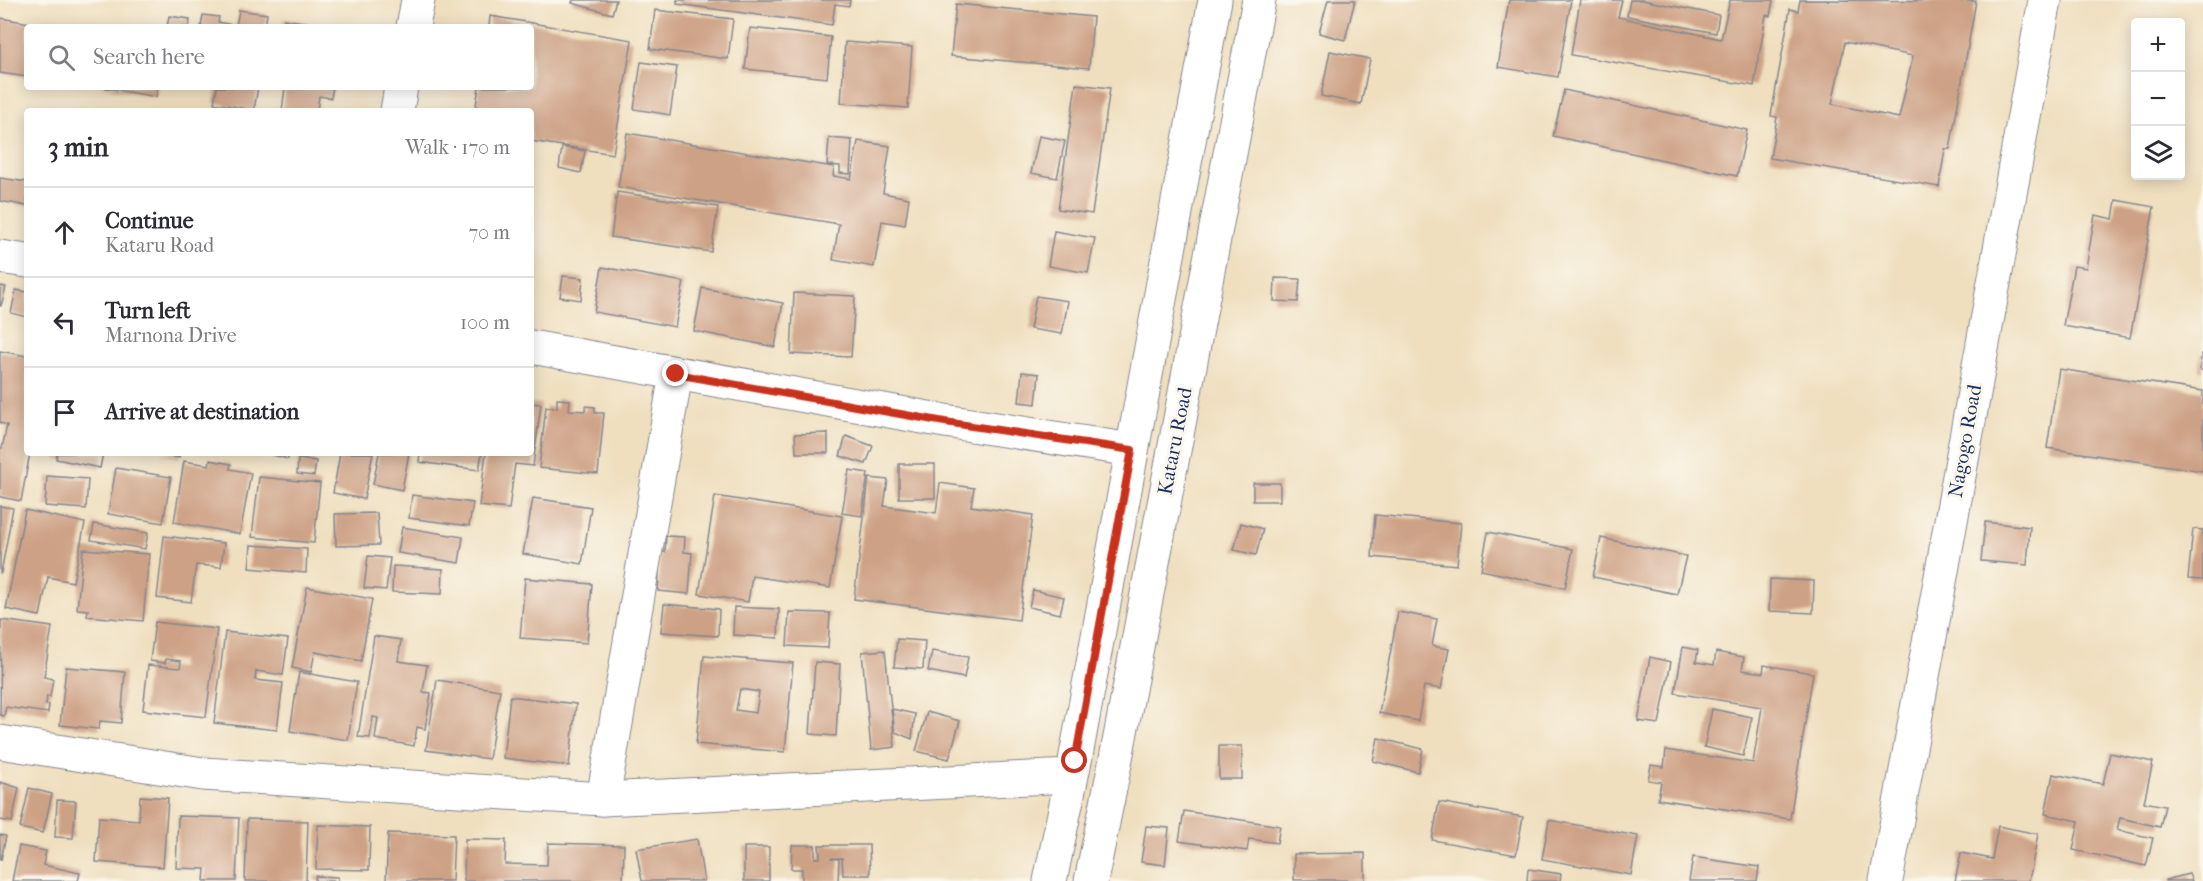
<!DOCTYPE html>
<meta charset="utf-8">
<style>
:root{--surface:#fff;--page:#f7f7f7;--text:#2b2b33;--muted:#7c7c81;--line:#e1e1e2}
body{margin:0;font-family:"IM FELL French Canon",serif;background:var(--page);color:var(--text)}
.controls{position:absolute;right:18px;top:18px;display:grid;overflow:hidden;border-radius:6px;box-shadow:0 3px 15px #0003}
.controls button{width:54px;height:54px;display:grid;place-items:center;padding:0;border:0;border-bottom:2px solid var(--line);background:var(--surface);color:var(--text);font:30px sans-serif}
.stop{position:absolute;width:18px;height:18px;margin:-14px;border:4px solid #c8321e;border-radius:50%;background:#fff}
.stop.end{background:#c8321e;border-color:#fff;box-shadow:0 2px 6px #0008}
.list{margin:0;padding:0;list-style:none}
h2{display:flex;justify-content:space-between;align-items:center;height:78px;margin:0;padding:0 24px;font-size:26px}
h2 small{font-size:20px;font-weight:400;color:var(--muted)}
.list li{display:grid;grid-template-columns:39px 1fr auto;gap:18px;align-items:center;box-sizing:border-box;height:90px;padding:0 24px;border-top:2px solid var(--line)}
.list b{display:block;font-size:22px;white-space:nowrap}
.list p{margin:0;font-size:20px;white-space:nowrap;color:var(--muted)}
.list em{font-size:20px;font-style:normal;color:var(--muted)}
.icon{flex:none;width:33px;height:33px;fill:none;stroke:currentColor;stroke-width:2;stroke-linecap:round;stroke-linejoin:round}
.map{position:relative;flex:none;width:2203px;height:881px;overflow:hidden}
.search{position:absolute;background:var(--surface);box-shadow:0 3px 15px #0003;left:24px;top:24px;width:510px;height:66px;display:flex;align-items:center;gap:15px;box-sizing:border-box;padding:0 21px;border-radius:6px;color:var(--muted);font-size:22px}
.panel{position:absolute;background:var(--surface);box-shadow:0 3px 15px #0003;left:24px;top:108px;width:510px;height:348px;border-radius:6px}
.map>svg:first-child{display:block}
.building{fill:#cda185;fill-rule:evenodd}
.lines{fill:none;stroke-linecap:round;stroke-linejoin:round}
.minor-casing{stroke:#85878e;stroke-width:35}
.minor{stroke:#fff;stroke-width:33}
.route{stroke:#c8321e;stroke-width:8}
.labels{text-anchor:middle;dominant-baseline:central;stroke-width:6;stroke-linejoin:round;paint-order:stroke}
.street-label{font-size:20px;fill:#1b2f5e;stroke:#fbf7ec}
</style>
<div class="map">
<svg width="2203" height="881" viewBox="0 0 2203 881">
<rect width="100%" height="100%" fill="#fbf7ec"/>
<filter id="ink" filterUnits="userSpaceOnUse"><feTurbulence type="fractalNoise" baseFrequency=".0167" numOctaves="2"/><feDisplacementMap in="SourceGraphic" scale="12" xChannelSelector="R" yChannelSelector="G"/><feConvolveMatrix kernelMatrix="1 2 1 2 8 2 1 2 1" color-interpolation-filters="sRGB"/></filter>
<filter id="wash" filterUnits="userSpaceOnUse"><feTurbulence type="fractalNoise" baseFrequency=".008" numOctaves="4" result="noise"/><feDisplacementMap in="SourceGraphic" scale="24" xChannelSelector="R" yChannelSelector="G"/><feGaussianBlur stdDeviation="1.35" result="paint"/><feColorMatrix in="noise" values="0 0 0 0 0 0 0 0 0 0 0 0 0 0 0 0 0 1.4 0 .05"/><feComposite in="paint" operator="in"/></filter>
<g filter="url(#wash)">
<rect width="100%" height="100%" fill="#efdfbf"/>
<g id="blocks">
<g class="building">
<path d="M573,0H616L612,14L572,3Z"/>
<path d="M677,0H850L849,6L835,4L832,25L677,4Z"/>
<path d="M1328,0H1355L1345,40L1319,33Z"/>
<path d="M1509,0H1571L1558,77L1498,67Z"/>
<path d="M1580,0H1622L1618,17L1721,39L1730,0H1773L1770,16L1766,15L1754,86L1571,55Z"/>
<path d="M1630,0H1642L1719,15L1716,33L1627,16Z"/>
<path d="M1800,0L1976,1L1950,149H1945L1939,187L1770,158L1777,117L1771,116L1790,9L1798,11ZM1845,42L1913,56L1899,118L1832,104Z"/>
<path d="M956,4L1093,17L1089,68L951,56Z"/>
<path d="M239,10L267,14L265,27H201L203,15L219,17L218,22L236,26Z"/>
<path d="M655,10L733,19L728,59L650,49Z"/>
<path d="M169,16L190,19L189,27H167Z"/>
<path d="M490,16L632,40L613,154L531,141V111H475L479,87H531V27H489Z"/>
<path d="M0,18L48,26L27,27V77L0,73Z"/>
<path d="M284,19L310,23L309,27H282Z"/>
<path d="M750,28L831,37L827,78L745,69Z"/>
<path d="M845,42L912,47L908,108L841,103Z"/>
<path d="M1330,51L1370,59L1361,104L1321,96Z"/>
<path d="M641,62L677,67L670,115L634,109Z"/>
<path d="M1076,84L1110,88L1092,214L1058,209Z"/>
<path d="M100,87H158L156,97Z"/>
<path d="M217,87H258L254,110L214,103Z"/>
<path d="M285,87H333L331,98L319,96L317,111H282Z"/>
<path d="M1564,90L1747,130L1737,176L1553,136Z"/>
<path d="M627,133L834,167L833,176L851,179L858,141L890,146L883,193L909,198L905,225L882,221L874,267L833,260L839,224L618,187Z"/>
<path d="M1039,136L1065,141L1057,178L1031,173Z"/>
<path d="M829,138L852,140L850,174L840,173V166L827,165Z"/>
<path d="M562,147L585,151L581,173L559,168Z"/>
<path d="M0,178L27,182V206L0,201Z"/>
<path d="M617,192L718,207L711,252L611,237Z"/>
<path d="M2116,200L2154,207L2130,338L2063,326L2074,266L2086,268L2095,215L2113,219Z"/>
<path d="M1054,231L1095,238L1088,273L1048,266Z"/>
<path d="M602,267L684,282L675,327L594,312Z"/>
<path d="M563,276L583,278L581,300L560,297Z"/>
<path d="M1275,278L1300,279L1298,302L1274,301Z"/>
<path d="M0,286L6,287L1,306H0Z"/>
<path d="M702,288L783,303L775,347L694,331Z"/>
<path d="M16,290L27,292V317L11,313Z"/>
<path d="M794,293L855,296L851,357L791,354Z"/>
<path d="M1036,296L1068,301L1062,334L1030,329Z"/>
<path d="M0,351L27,356V453H30L21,501L0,497V448H2L7,425L0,423Z"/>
<path d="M2201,354H2203V371L2200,370Z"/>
<path d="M2059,369L2203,391V471L2047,448Z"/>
<path d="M1022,372L1039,374L1036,404L1019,402Z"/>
<path d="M557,399L570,400L569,410L585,411L586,406L595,407V413H604L598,474L539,468L546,407L557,408Z"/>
<path d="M531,403L541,404L533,466L515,464L509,509L479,506L486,453H531Z"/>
<path d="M828,433V453H796L795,434Z"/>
<path d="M846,436L873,446L866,464L840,456Z"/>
<path d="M57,453H103L100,468L56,459Z"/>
<path d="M160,453H180L179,458Z"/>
<path d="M265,453H289L288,459Z"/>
<path d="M340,453H373L364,499L333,493Z"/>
<path d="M379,453H409L402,490L373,484Z"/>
<path d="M420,453H482L479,470L419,462Z"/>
<path d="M298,459L316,461L314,476L297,474Z"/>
<path d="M210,460L231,464L230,469L251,473L240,534L174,522L184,461L209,465Z"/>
<rect x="899" y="464" width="36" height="34"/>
<path d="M116,468L171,477L163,523L108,514Z"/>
<path d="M849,470L868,473L862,516L842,513Z"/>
<path d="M47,476L88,479L86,509L45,506Z"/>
<path d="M259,477L320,483L314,543L252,537Z"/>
<path d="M869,478L888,480L884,506L936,513L940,483L974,488L971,506L1033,515L1019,620L854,599Z"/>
<rect x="1253" y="483" width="27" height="18"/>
<path d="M412,495L473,503L469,526L409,518Z"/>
<path d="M715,496L842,516L830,588L752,576L748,602L699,594Z"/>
<path d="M533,498L591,507L582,564L523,554Z"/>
<path d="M0,506L13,508L1,573H0Z"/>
<path d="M25,510L85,523L73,582L48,577L40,616L6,609Z"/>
<path d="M377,513L379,545L336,546L335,514Z"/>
<path d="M1375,515L1461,523L1457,565L1372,557Z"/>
<path d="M1985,522L2030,527L2027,565L1981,561Z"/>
<path d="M1241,523L1263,529L1256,555L1234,550Z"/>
<path d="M94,524L148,533L145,549L91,540Z"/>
<path d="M402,527L463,537L459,563L398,553Z"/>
<path d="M2193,529L2203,530V580L2188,579Z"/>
<path d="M1488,532L1573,549L1565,588L1481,570Z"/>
<path d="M164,536L224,543L221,567L196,565L191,602L157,598Z"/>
<path d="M666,536L685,537L684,552L692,553L689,594L658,591L660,552H665Z"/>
<path d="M1601,538L1686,556L1677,594L1593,577Z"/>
<path d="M251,545L307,549L306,573L249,568Z"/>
<path d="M83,549L149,554L143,621L87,616L88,610L77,609Z"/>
<path d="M368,556L390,558L386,590L364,588Z"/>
<path d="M393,566L443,569L442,594L392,592Z"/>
<path d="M525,578L592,584L587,643L520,638Z"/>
<path d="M1770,579L1814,581L1813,613L1769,611Z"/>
<path d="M307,587L372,599L361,661L315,652L311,672L292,668Z"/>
<path d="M1033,590L1064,597L1060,614L1029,607Z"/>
<path d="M664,604L719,609L718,636L661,632Z"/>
<path d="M734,607L779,609L778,638L733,635Z"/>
<path d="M789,612L830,613L828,648L787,646Z"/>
<path d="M1398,612L1437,619L1432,646L1449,649L1441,689L1424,686L1418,721L1379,713Z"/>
<path d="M1,620L52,627L44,677L53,679L50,697L47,696L46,705H49L48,713L6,707L4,716L0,715Z"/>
<path d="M155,622L217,629L206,717L143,710L148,665L180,668L181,661L166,659L165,663L150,661Z"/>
<path d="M225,632L288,639L283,675L256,671L255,680L283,683L277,730L214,723Z"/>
<path d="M374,636L401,640L398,661L427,665L423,692L431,693L425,729L417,727L414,746L375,739L378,718L373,717L370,738L358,737Z"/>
<path d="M897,639L925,641L923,669L894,667Z"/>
<path d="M1683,647L1698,650L1696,662L1714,665L1716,652L1744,657L1742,670L1763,673L1764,665L1813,673L1790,819L1658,799L1661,782L1648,780L1651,765L1664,767L1666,750L1753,763L1762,707L1675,693Z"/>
<path d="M885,650L895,747L871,750L862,652Z"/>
<path d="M932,651L968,657L964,678L928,671Z"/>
<path d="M704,656L793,663L785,752L696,744ZM740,689L759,692L756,713L736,710Z"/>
<path d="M1650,657L1671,662L1659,724L1638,721Z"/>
<path d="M815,662L840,664L836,736L810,734Z"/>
<path d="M66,667L125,672L121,723L100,721L99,729L60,725Z"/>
<path d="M299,672L357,682L348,740L290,731Z"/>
<path d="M437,680L500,690L489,759L426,750Z"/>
<path d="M510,696L576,704L569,766L503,758Z"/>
<path d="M892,709L915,714L912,739L895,732Z"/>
<path d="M1712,709L1752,717L1743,756L1704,747Z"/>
<path d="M927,712L960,721L949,759L916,751Z"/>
<path d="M1378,738L1423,749L1418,772L1373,761Z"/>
<rect x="1219" y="746" width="23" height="33"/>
<path d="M2110,753L2153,762L2144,802L2165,806L2160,827L2120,818L2117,830L2153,838L2146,866L2073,850L2079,821L2045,814L2053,774L2103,784Z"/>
<path d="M0,782L19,788L12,822L0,820Z"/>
<path d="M29,788L52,794L43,833L20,828Z"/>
<path d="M140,796L168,798L163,867L96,862L99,817L139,820Z"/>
<path d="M57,800L76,801L73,838L55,837Z"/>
<path d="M1439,802L1523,817L1516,855L1432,840Z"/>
<path d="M1184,811L1280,826L1277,843L1249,839L1247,851L1179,841Z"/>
<path d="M178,816L239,818L236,881H204L205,869L176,868Z"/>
<path d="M247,819L308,821L306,881H245Z"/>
<path d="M1549,820L1638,836L1631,875L1542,859Z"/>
<path d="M318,825L370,827L369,870L316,869Z"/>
<path d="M1146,826L1169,828L1165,865L1141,862Z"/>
<path d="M1998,826L2038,834L2029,881H1955L1961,853L1992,859Z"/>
<path d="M388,833L454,835L452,881H386Z"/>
<path d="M0,835L6,836L1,860H0Z"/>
<path d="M465,839L506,840L505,864L547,865L548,843L624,845L623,881H464Z"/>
<path d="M697,839L704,881H642L636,849Z"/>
<path d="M792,845H815V858H820L819,845H869L870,875H843L842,858H830L839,859L838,881H802V869H791Z"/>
<path d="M19,846L46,851L43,865L80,873L78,881H12Z"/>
<rect x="744" y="847" width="25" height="34"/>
<path d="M1365,853V880H1294V854Z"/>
<path d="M1693,857L1759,867L1757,881H1689Z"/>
<path d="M1528,869L1561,874L1560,881H1527Z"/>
<path d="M2189,874L2192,881H2165V880Z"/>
<path d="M315,876L338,877V881H315Z"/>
</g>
</g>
</g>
<g filter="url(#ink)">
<use href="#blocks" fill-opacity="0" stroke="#85878e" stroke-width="1.5"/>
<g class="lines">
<defs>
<g id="minor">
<path d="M413,27L418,0"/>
<path d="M397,111L401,87"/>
<path d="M0,257L27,261"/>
<path d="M531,347L945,421L1132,450"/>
<path d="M0,742L203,774L603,799L1071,776"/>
<path d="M603,799L676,374"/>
<path d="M1050,881L1075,761L1215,0"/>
<path d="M1091,881L1114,769L1259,0"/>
<path d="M1886,881L2045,0"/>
</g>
</defs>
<use href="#minor" class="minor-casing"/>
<use href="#minor" class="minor"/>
</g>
</g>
<g class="lines" filter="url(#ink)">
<path class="route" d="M676,374L945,422L1132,450L1075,761"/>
</g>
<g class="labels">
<g class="street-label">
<text transform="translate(1175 441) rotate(-79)">Kataru Road</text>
<text transform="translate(1965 441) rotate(-80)">Nagogo Road</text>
</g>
</g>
</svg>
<div class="controls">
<button>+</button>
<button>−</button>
<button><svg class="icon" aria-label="layers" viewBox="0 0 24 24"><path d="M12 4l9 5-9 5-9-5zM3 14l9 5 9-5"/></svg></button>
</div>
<div class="stop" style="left:1075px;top:761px"></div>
<div class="stop end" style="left:676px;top:374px"></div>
<div class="search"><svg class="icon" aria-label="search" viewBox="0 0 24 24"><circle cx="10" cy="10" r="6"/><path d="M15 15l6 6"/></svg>Search here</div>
<section class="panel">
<h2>3 min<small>Walk · 170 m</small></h2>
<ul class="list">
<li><svg class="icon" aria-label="ahead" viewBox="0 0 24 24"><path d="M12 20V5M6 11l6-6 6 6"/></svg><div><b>Continue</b><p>Kataru Road</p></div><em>70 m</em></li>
<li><svg class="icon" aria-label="left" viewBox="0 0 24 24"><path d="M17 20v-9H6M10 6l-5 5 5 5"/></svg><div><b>Turn left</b><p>Marnona Drive</p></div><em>100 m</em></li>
<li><svg class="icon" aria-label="arrive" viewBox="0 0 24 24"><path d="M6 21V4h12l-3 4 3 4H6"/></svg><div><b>Arrive at destination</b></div></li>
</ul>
</section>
</div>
